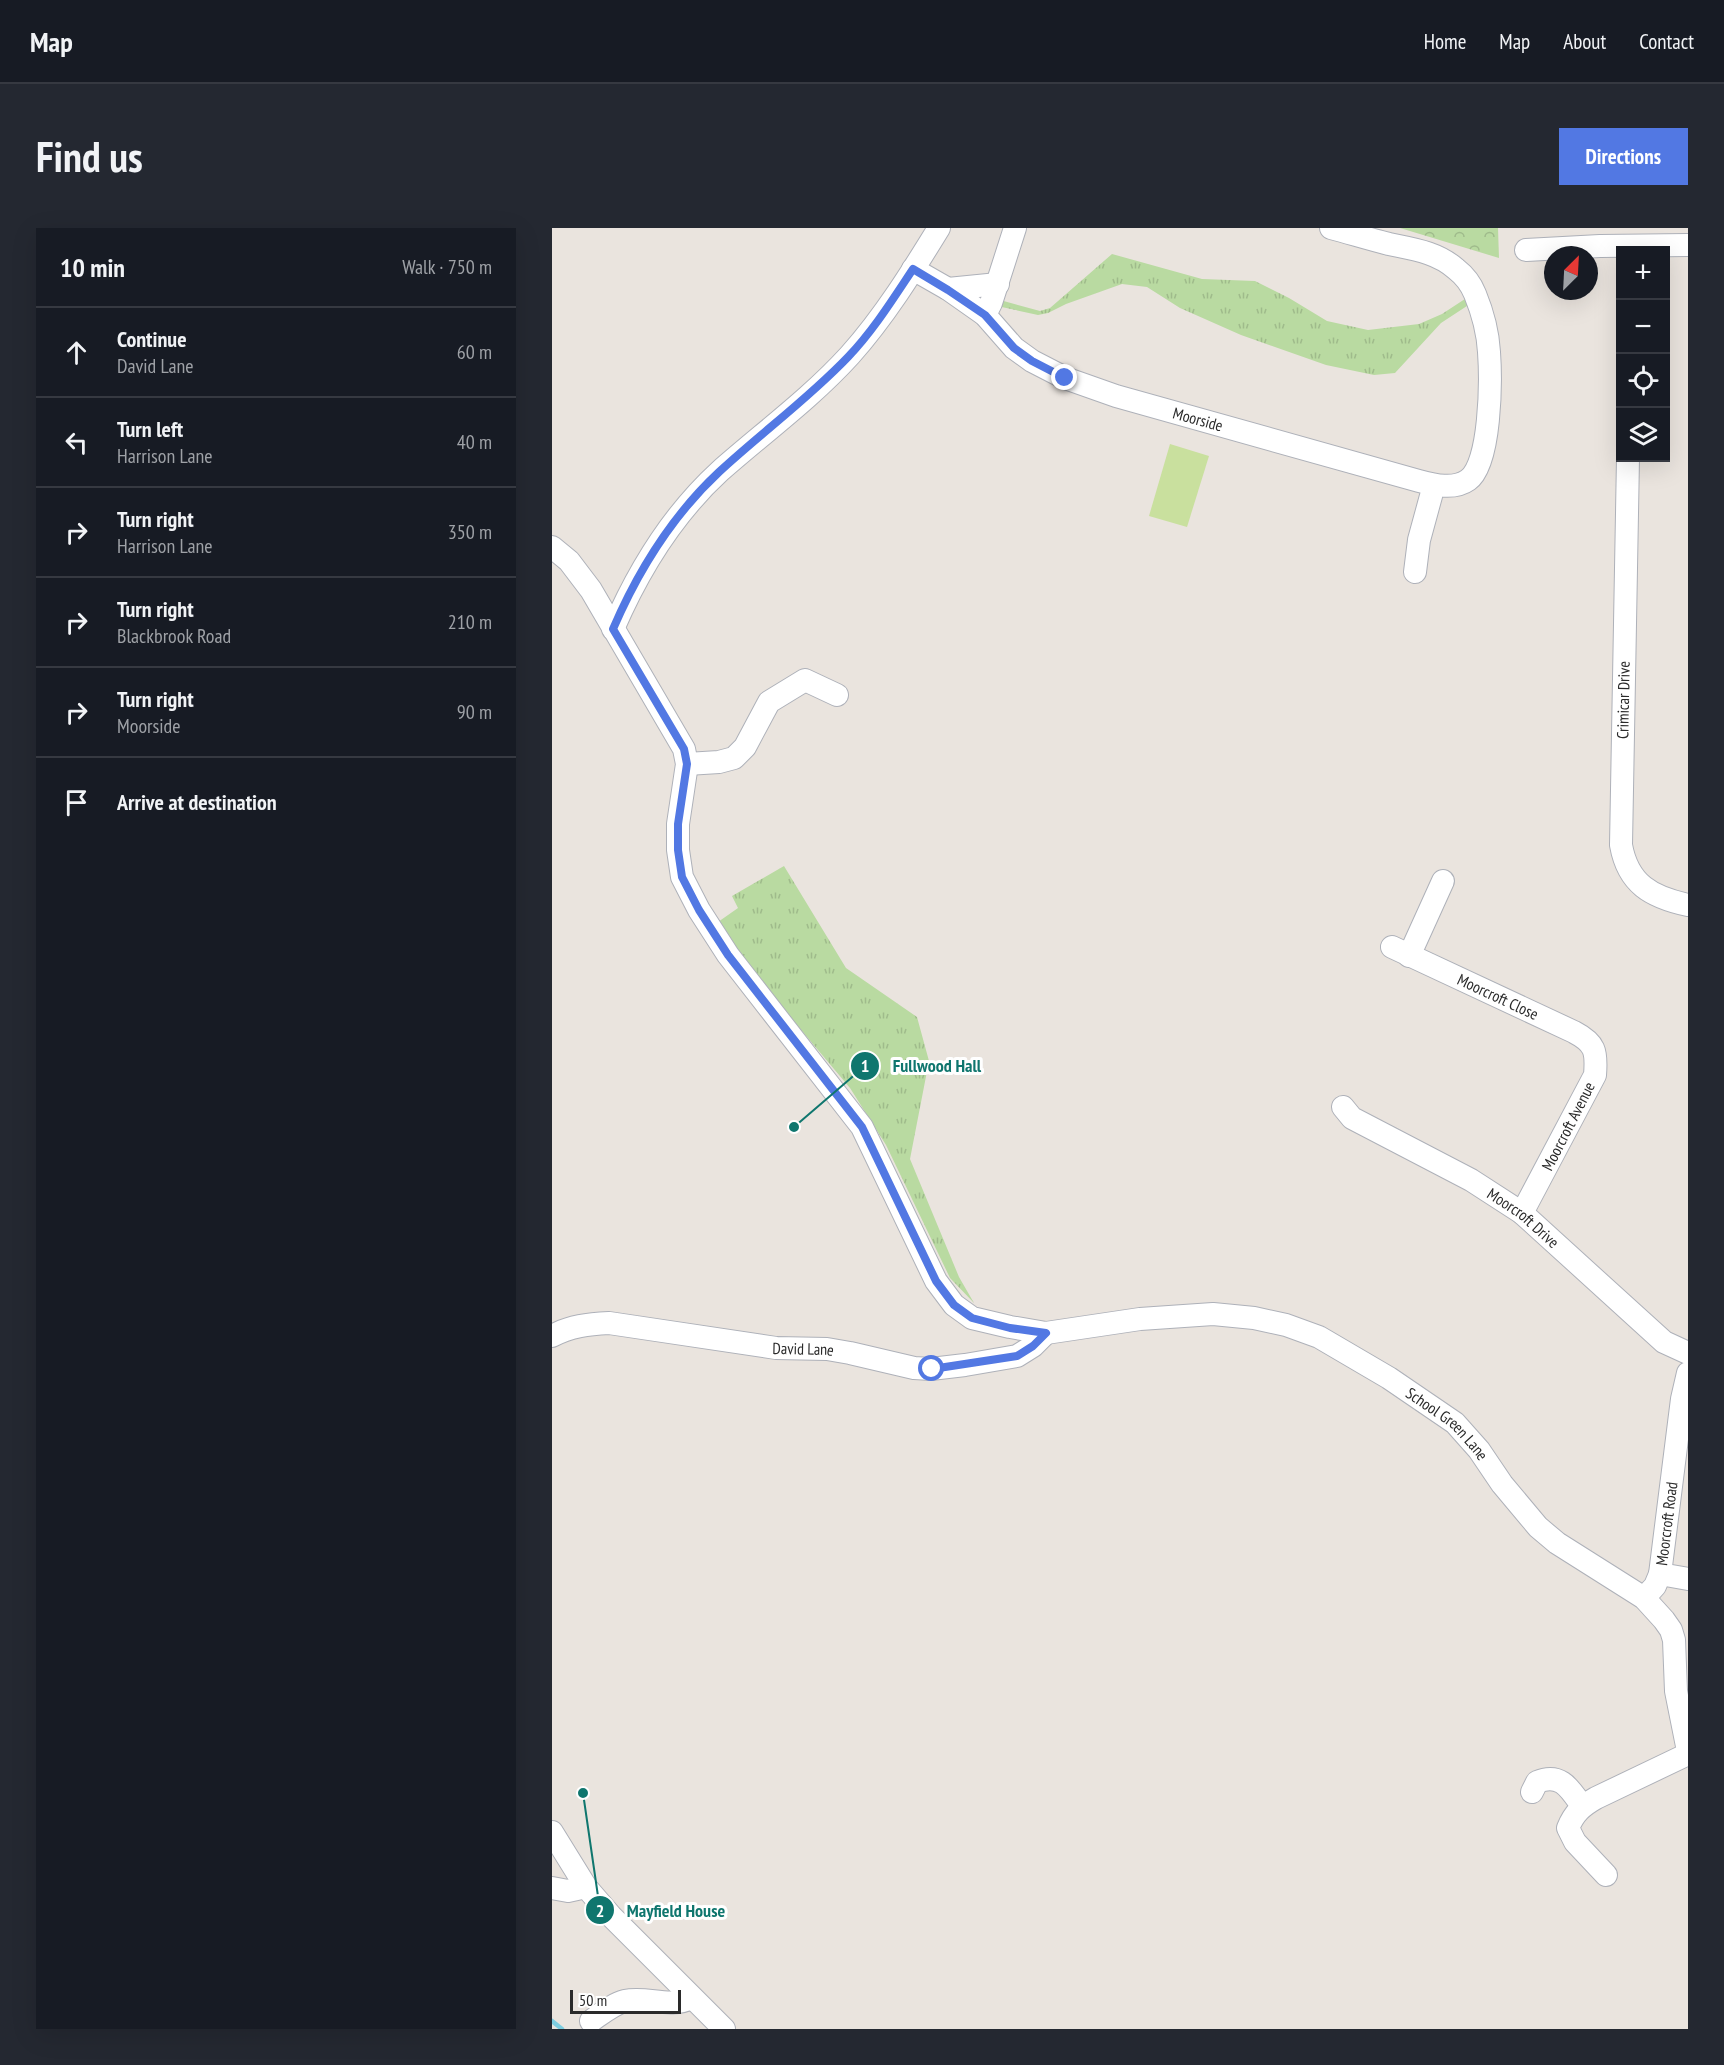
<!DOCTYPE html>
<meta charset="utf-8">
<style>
:root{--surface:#171b24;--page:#242831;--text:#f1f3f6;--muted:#9ea1a6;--line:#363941;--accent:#5278e3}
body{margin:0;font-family:"PT Sans Narrow",sans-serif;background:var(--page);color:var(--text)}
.controls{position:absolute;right:18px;top:18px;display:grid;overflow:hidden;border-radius:0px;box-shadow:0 6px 24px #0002}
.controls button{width:54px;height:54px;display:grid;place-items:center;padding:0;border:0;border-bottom:2px solid var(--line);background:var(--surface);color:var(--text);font:30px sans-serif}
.compass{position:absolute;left:992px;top:18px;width:54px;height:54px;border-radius:50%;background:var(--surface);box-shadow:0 6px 24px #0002;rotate:24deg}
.scale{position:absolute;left:18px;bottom:15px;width:111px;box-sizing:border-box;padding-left:6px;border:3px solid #2a2a2a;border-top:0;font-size:16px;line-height:21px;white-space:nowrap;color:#2a2a2a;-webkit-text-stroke:4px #fff;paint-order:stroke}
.stop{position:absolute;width:18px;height:18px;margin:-14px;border:4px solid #5278e3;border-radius:50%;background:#fff}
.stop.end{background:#5278e3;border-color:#fff;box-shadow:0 2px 6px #0008}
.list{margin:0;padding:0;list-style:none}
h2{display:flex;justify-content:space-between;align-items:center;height:78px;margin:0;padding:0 24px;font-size:26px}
h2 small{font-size:20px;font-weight:400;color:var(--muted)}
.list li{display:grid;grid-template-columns:39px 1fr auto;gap:18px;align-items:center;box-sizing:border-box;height:90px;padding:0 24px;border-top:2px solid var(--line)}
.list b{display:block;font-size:22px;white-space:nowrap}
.list p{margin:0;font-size:20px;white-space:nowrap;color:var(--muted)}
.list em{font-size:20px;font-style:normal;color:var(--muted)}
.icon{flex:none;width:33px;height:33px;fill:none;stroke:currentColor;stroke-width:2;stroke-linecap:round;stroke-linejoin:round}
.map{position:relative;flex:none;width:1136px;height:1801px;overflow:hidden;border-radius:0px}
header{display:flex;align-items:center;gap:36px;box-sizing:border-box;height:84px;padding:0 30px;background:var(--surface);border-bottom:2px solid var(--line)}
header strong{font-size:28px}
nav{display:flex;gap:33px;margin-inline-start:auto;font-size:21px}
.intro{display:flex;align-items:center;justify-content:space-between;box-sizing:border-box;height:144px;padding:0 36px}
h1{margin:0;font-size:42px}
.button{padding:15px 27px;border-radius:0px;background:var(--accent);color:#fff;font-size:21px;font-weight:700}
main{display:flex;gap:36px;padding:0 36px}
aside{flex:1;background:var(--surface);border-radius:0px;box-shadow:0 6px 24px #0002}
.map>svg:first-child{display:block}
.grass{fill:url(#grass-tufts)}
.forest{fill:url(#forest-crowns)}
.pitch{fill:#c9e09e}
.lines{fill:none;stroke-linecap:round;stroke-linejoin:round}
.stream{stroke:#7dcde0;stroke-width:4.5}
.minor-casing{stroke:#aeb1b9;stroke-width:24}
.minor{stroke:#fff;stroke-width:22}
.route{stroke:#5278e3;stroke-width:8}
.labels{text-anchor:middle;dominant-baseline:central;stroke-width:6;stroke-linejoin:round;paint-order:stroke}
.street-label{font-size:16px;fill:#2a2a2a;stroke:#fff}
.leader{fill:none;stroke:#0f766e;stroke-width:2}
.callout-dot{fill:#0f766e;stroke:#fff;stroke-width:2}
.mark-label{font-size:18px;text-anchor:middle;font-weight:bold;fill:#fff}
.callout-label{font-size:18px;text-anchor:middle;font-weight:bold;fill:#0f766e;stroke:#fff;stroke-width:6;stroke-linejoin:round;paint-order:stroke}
</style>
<header>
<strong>Map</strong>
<nav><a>Home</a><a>Map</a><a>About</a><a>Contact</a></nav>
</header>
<div class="intro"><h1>Find us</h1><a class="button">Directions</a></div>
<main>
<aside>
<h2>10 min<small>Walk · 750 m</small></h2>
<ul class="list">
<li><svg class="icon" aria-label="ahead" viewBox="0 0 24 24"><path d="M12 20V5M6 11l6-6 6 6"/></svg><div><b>Continue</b><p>David Lane</p></div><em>60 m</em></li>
<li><svg class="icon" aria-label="left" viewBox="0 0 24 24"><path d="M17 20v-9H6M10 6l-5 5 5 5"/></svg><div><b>Turn left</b><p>Harrison Lane</p></div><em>40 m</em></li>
<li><svg class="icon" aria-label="right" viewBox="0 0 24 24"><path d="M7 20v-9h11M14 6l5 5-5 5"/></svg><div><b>Turn right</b><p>Harrison Lane</p></div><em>350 m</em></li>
<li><svg class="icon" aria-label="right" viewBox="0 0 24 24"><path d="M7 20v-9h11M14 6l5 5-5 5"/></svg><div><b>Turn right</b><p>Blackbrook Road</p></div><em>210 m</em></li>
<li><svg class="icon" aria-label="right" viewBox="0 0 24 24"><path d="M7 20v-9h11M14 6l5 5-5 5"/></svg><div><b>Turn right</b><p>Moorside</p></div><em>90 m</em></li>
<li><svg class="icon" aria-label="arrive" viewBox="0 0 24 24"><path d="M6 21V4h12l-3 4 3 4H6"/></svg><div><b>Arrive at destination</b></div></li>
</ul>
</aside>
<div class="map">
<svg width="1136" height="1801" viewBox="0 0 1136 1801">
<defs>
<pattern id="grass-tufts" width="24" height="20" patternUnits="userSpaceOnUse" patternTransform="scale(1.5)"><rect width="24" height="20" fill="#b9daa1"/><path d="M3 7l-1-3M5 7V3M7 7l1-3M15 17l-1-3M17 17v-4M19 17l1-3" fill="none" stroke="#9fbb8b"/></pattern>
<pattern id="forest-crowns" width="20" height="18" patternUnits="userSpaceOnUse" patternTransform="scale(1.5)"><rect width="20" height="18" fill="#b9daa1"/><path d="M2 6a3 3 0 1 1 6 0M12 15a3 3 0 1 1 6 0" fill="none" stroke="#9fbb8b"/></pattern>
</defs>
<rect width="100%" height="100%" fill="#eae4de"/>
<g class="grass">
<path d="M560,26L650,51L703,53L737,70L775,93L816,102L867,96L890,86L916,69L918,76L889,95L843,145L822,147L774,137L689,107L628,80L595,59L570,56L514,76L496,85L486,87L445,78L448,72L488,83L498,80Z"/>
<path d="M232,638L294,740L365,789L377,833L358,931L407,1049L422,1075L398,1050L334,917L298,860L196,739L166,694L186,680L180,668Z"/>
</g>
<path class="forest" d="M848,0H946L947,30Z"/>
<path class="pitch" d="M618,216L657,228L635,299L597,288Z"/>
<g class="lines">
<path class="stream" d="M0,1793L10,1801"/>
<defs>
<g id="minor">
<path d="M974,22L1048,18L1136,17"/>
<path id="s1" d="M361,41L396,61L433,87L462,120L480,133L513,150L564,168L867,253C882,257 902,262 916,252C939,236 939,152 937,124C936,106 930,83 923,66C919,56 913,48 904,41C885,24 861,21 837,16C817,11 798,5 779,0"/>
<path d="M396,61L446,56"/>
<path d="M433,87L439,75L463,0"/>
<path d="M1076,230L1069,617C1076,656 1099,669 1136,677"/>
<path id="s2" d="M0,319L17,333L39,362L132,521L135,536L126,596V622L130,649L147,682L176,727L310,899L384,1053L402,1077L420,1090L458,1099L494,1105L588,1091L661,1086L702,1090L734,1097L767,1109L837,1150L903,1195L927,1222L950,1256L986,1299L1005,1315L1092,1370L1112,1392L1119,1402L1122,1412L1124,1463L1136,1523"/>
<path d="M863,344L867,312L882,257"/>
<path d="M61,401C86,343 121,286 168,243C211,205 259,170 298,127C332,89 360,44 387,0"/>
<path d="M135,536L167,534L182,530L193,519L217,474L253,452L285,467"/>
<path id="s3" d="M840,719L1022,804C1043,815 1045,823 1043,847L970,985"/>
<path d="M857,728L891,653"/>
<path id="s4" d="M791,879L800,890L919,952L970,985L1112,1114L1136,1125"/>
<path id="s5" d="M0,1108C18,1098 37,1096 57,1095L224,1120L275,1121L298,1125L362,1140L379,1141L413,1137L465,1128L481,1118L494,1105"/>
<path d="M1108,1346L1136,1351"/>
<path id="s6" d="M1092,1370L1103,1358L1108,1346L1130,1171L1136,1145"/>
<path d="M980,1564L985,1554C1009,1544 1018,1561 1030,1578"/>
<path d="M0,1604L34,1659L59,1688L172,1801"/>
<path d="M1054,1647L1023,1614L1016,1600C1022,1585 1030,1578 1044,1570L1136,1526"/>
<path d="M0,1660L16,1663L34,1659"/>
<path d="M39,1793C49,1786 61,1776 73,1773C95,1768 118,1781 139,1770"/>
</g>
</defs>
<use href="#minor" class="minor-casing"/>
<use href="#minor" class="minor"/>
</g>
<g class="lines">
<path class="route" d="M380,1141L465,1128L481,1118L494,1105L458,1100L420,1090L402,1077L384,1053L310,899L176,727L147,682L130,649L126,622V596L135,536L132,521L61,401C86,343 121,287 167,244C209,205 256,171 296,129C321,103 341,71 361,41L396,62L433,87L462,120L480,133L513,150"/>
</g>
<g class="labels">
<g class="street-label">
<text stroke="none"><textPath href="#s1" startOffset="328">Moorside</textPath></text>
<text transform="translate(1071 472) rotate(-89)">Crimicar Drive</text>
<text stroke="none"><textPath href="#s3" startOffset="117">Moorcroft Close</textPath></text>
<text transform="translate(1016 898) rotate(-63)">Moorcroft Avenue</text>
<text stroke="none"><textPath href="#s4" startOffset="213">Moorcroft Drive</textPath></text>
<text stroke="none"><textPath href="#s5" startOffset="255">David Lane</textPath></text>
<text stroke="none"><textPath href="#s2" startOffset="1412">School Green Lane</textPath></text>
<text stroke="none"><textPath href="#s6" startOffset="80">Moorcroft Road</textPath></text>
</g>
</g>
<path class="leader" d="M242 899L313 838M31 1565L48 1682"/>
<g class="callout-dot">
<circle cx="242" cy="899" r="6"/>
<circle cx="31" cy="1565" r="6"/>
<circle cx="313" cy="838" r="15"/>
<circle cx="48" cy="1682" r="15"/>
</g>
<g class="mark-label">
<text x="313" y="844">1</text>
<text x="48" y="1689">2</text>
</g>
<g class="callout-label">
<text x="385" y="844">Fullwood Hall</text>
<text x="124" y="1689">Mayfield House</text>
</g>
</svg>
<div class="controls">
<button>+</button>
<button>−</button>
<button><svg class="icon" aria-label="locate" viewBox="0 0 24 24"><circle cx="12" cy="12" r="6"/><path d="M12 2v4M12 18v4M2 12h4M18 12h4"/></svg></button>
<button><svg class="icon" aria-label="layers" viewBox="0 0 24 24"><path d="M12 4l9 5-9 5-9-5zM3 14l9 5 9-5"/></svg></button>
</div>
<svg class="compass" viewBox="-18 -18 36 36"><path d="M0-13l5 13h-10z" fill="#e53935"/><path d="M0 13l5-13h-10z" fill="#9ea1a6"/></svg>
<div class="scale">50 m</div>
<div class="stop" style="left:380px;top:1141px"></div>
<div class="stop end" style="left:513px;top:150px"></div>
</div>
</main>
